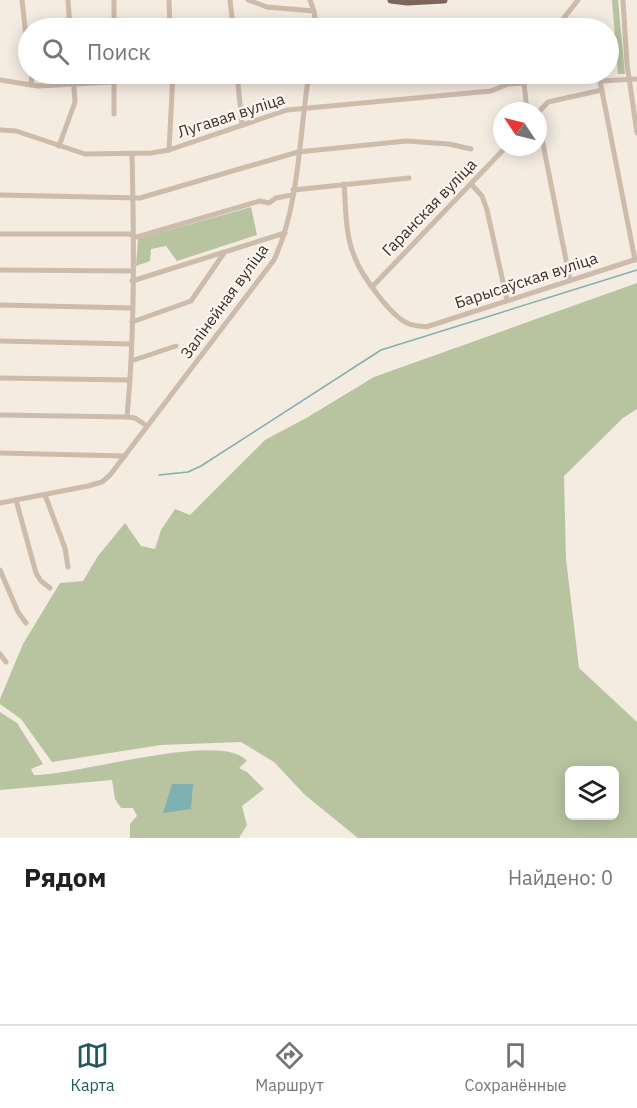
<!DOCTYPE html>
<html lang="ru">
<meta charset="utf-8">
<style>
:root{--surface:#fff;--page:#f6f6f6;--text:#202124;--muted:#757577;--line:#e0e0e0;--accent:#1f5a5e}
body{margin:0;font-family:"IBM Plex Sans",sans-serif;background:var(--page);color:var(--text)}
.controls{position:absolute;right:18px;bottom:18px;display:grid;overflow:hidden;border-radius:9px;box-shadow:0 3px 15px #0003}
.controls button{width:54px;height:54px;display:grid;place-items:center;padding:0;border:0;border-bottom:2px solid var(--line);background:var(--surface);color:var(--text);font:30px sans-serif}
.compass{position:absolute;left:493px;top:102px;width:54px;height:54px;border-radius:50%;background:var(--surface);box-shadow:0 3px 15px #0003;rotate:305deg}
.list{margin:0;padding:0;list-style:none}
h2{display:flex;justify-content:space-between;align-items:center;height:78px;margin:0;padding:0 24px;font-size:26px}
h2 small{font-size:20px;font-weight:400;color:var(--muted)}
.icon{flex:none;width:33px;height:33px;fill:none;stroke:currentColor;stroke-width:2;stroke-linecap:round;stroke-linejoin:round}
.map{position:relative;flex:none;width:637px;height:838px;overflow:hidden}
.search{position:absolute;background:var(--surface);box-shadow:0 3px 15px #0003;left:18px;right:18px;top:18px;height:66px;display:flex;align-items:center;gap:15px;box-sizing:border-box;padding:0 21px;border-radius:33px;color:var(--muted);font-size:22px}
.sheet{height:186px;background:var(--surface)}
nav{display:flex;justify-content:space-around;align-items:center;box-sizing:border-box;height:84px;border-top:2px solid var(--line);background:var(--surface);font-size:16px;color:var(--muted)}
nav a{display:grid;justify-items:center;gap:3px}
nav .on{color:var(--accent)}
.map>svg:first-child{display:block}
.green{fill:#b8c4a0;fill-rule:evenodd}
.water{fill:#7fb0b2}
.lines{fill:none;stroke-linecap:round;stroke-linejoin:round}
.stream{stroke:#7fb0b2;stroke-width:1.5}
.minor{stroke:#cdbbac;stroke-width:5}
.major{stroke:#7d675c;stroke-width:7}
.labels{text-anchor:middle;dominant-baseline:central;stroke-width:4.5;stroke-linejoin:round;paint-order:stroke}
.street-label{font-size:16px;fill:#3b302b;stroke:#fbf5ee}
</style>
<div class="map">
<svg width="637" height="838" viewBox="0 0 637 838">
<rect width="100%" height="100%" fill="#f4ebe1"/>
<g class="green">
<path d="M612,0H618L625,74H618Z"/>
<path d="M251,207L257,235L177,261L166,246L151,249L150,261L136,266L138,239Z"/>
<path d="M637,283V409L623,418L564,476L566,559L579,668L637,722V838H358L305,795L274,762L241,742L161,745L52,762L21,719L0,704V699L23,644L60,583L83,581L98,556L125,523L141,546L155,549L161,530L175,509L190,515L265,440L308,417L374,377ZM570,770H614V816H570Z"/>
<path d="M0,712L17,723L43,764L31,769L34,775C75,776 222,730 247,761L239,768L247,772L264,789L242,806L247,825L239,838H130V824L137,816L133,808H121L115,799L112,780L0,790Z"/>
</g>
<path class="water" d="M172,784H193L191,809L163,813Z"/>
<g class="lines">
<path class="stream" d="M159,475L188,472L201,466L381,350L637,270"/>
<g class="minor">
<path d="M22,0L28,55"/>
<path d="M68,0L70,28"/>
<path d="M169,0L170,28"/>
<path d="M230,0L233,28"/>
<path d="M248,0L267,7L314,11"/>
<path d="M310,0L314,11L316,28"/>
<path d="M623,0L627,64L637,133"/>
<path d="M114,28V0"/>
<path d="M556,28L578,0"/>
<path d="M237,74L242,124"/>
<path d="M0,80L38,86L114,82"/>
<path d="M508,84L518,74"/>
<path d="M31,85L32,74"/>
<path d="M538,113L548,102L602,90"/>
<path d="M114,114V74"/>
<path d="M0,130L16,131L85,154L151,153L169,150L287,110L491,91L508,84L524,83L527,111"/>
<path d="M538,134L542,139L570,280"/>
<path d="M59,146L75,102L73,74"/>
<path d="M169,150L173,74"/>
<path d="M344,184C346,208 345,236 355,258C362,276 390,315 407,323C413,326 420,326 426,327L637,259"/>
<path d="M471,184L482,196L487,210L507,300"/>
<path d="M293,190L409,178"/>
<path d="M0,195L140,198L298,152L406,141L449,144L471,149"/>
<path d="M0,234H129L137,237L260,201L269,203L276,198L292,195"/>
<path d="M635,260L600,81L637,79"/>
<path d="M0,270L133,271"/>
<path d="M132,281L285,233"/>
<path d="M372,287L506,147"/>
<path d="M0,305L132,308"/>
<path d="M132,322L191,301L224,253"/>
<path d="M0,341L131,344"/>
<path d="M131,361L176,346"/>
<path d="M0,378L130,380"/>
<path d="M0,415L127,417L135,418L147,426"/>
<path d="M127,417C135,330 134,241 132,154"/>
<path d="M0,453L125,456"/>
<path d="M45,495L65,548L68,567"/>
<path d="M16,500L36,573L41,581L50,588"/>
<path d="M0,503L88,486L102,482L110,475L274,260C300,204 299,134 309,74"/>
<path d="M0,570L18,612L26,623"/>
<path d="M0,654L6,662"/>
</g>
<path class="major" d="M391,0L407,2L444,0"/>
</g>
<g class="labels">
<g class="street-label">
<text transform="translate(231 115) rotate(-18)">Лугавая вуліца</text>
<text transform="translate(429 207) rotate(-46)">Гаранская вуліца</text>
<text transform="translate(526 280) rotate(-18)">Барысаўская вуліца</text>
<text transform="translate(224 301) rotate(-54)">Залінейная вуліца</text>
</g>
</g>
</svg>
<div class="controls">
<button><svg class="icon" aria-label="layers" viewBox="0 0 24 24"><path d="M12 4l9 5-9 5-9-5zM3 14l9 5 9-5"/></svg></button>
</div>
<svg class="compass" viewBox="-18 -18 36 36"><path d="M0-13l5 13h-10z" fill="#e53935"/><path d="M0 13l5-13h-10z" fill="#757577"/></svg>
<div class="search"><svg class="icon" aria-label="search" viewBox="0 0 24 24"><circle cx="10" cy="10" r="6"/><path d="M15 15l6 6"/></svg>Поиск</div>
</div>
<section class="sheet">
<h2>Рядом<small>Найдено: 0</small></h2>
<ul class="list">
</ul>
</section>
<nav>
<a class="on"><svg class="icon" aria-label="map" viewBox="0 0 24 24"><path d="M3 6l6-2 6 2 6-2v14l-6 2-6-2-6 2zM9 4v14M15 6v14"/></svg>Карта</a>
<a><svg class="icon" aria-label="directions" viewBox="0 0 24 24"><path d="M12 3l9 9-9 9-9-9zM9 14v-3h6M13 9l2 2-2 2"/></svg>Маршрут</a>
<a><svg class="icon" aria-label="saved" viewBox="0 0 24 24"><path d="M7 4h10v16l-5-4-5 4z"/></svg>Сохранённые</a>
</nav>
